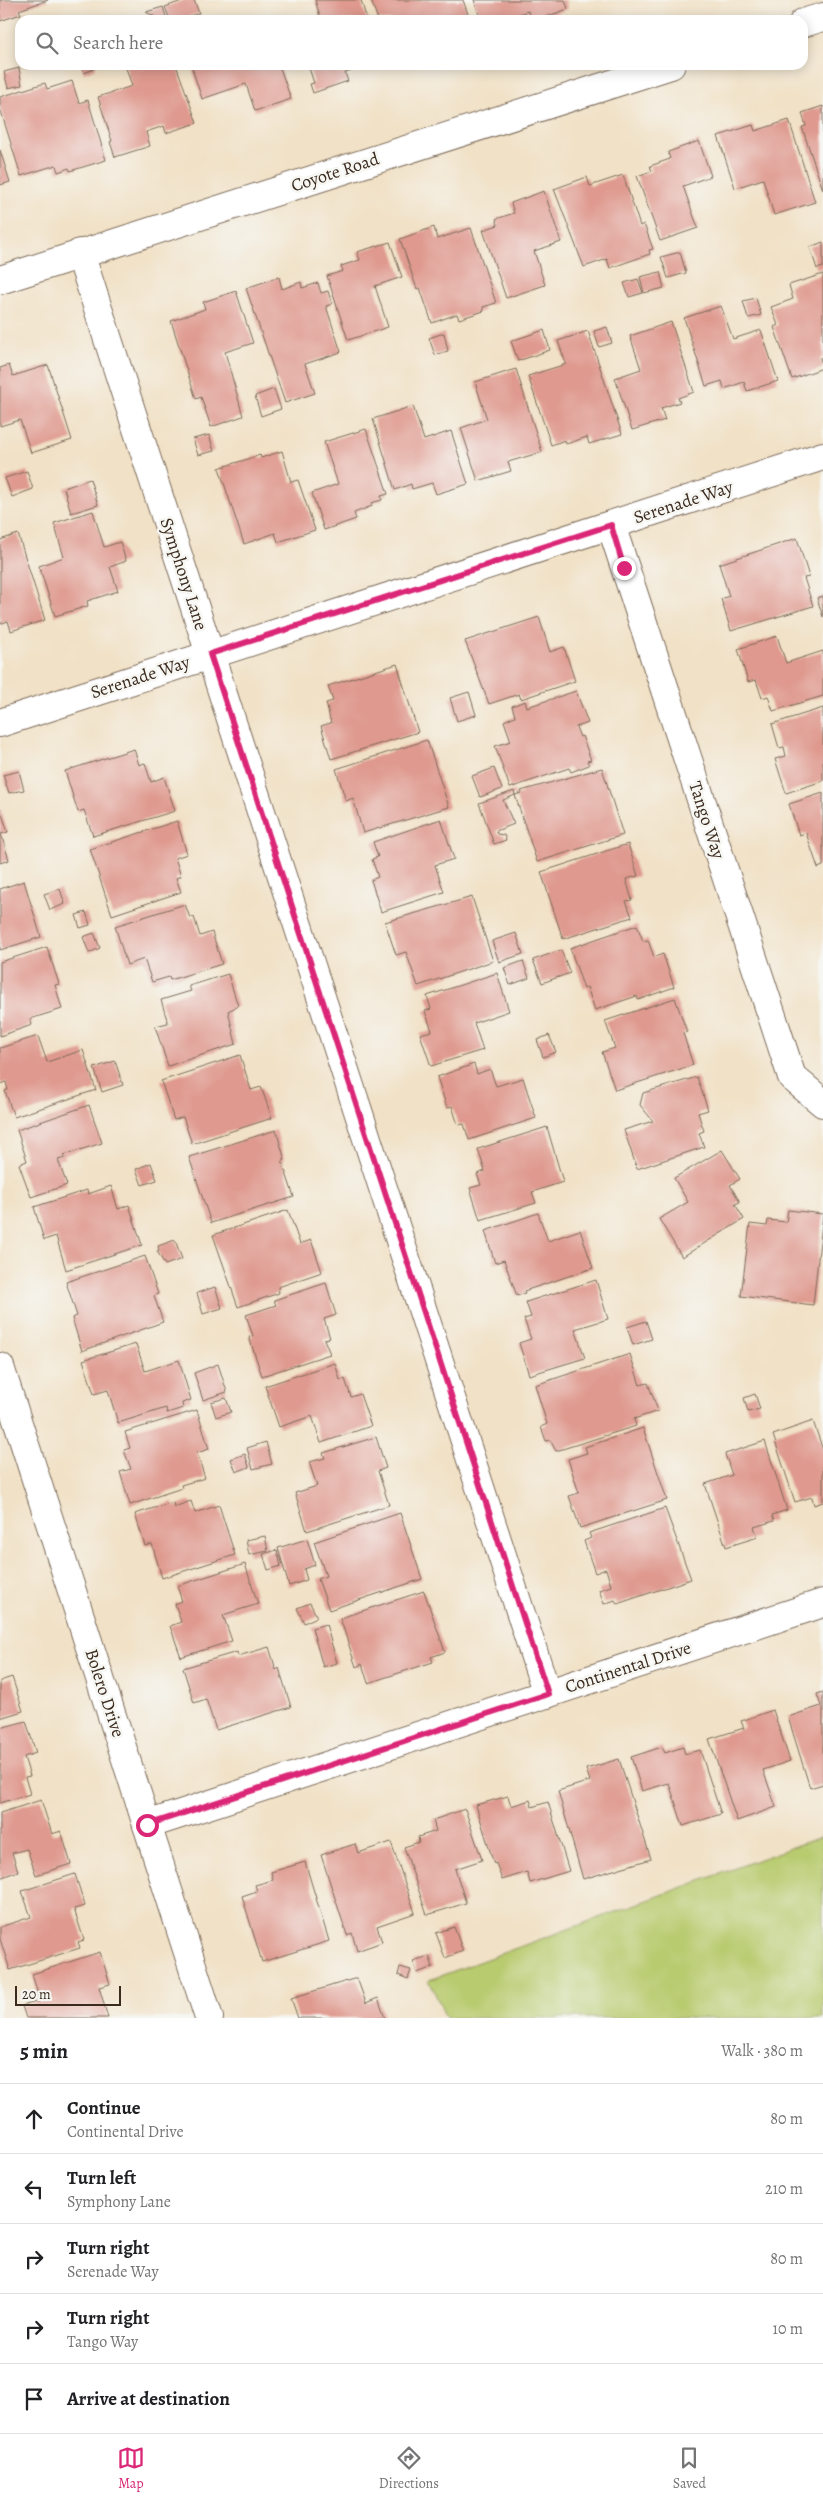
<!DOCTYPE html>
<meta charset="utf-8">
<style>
:root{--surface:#fff;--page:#f2f2f2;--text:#202124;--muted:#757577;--line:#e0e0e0;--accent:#db2777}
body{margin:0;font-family:Alegreya,serif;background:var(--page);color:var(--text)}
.scale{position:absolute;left:15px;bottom:12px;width:106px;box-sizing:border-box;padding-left:5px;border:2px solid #3b2a1e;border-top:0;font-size:14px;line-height:18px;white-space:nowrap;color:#3b2a1e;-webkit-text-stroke:4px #f6f6f2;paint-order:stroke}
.stop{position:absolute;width:15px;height:15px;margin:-11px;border:4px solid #db2777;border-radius:50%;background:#fff}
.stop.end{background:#db2777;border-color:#fff;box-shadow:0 1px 5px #0008}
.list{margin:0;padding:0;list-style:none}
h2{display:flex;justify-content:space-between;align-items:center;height:65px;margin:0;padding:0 20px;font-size:21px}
h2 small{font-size:16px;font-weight:400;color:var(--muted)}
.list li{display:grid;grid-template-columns:32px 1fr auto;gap:15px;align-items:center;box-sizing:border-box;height:70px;padding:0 20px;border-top:1px solid var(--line)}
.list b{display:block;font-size:19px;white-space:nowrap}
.list p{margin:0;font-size:16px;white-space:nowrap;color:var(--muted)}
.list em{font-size:16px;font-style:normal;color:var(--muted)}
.icon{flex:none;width:28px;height:28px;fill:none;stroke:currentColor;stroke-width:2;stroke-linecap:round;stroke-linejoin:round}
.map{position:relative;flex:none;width:823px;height:2018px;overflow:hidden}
.search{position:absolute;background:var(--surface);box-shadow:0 2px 12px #0003;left:15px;right:15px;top:15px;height:55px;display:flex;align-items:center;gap:12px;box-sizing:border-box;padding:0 18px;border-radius:15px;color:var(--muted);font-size:19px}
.sheet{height:415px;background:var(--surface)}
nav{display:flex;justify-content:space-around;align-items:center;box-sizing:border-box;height:70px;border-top:1px solid var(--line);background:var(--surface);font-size:14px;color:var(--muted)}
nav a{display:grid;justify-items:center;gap:2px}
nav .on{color:var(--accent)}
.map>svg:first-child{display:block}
.green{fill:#b8cb6e;stroke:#7a7a46}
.building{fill:#df998e}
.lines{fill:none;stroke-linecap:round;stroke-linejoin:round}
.street-casing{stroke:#7b6a59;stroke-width:30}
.secondary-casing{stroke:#7b6a59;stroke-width:30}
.street{stroke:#fff;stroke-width:28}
.secondary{stroke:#fff;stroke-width:28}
.route{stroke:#db2777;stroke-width:6}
.labels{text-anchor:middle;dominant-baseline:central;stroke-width:5;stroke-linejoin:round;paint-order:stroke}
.street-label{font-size:18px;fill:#3b2a1e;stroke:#f6f6f2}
</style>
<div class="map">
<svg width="823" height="2018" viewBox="0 0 823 2018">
<rect width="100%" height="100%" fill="#f6f6f2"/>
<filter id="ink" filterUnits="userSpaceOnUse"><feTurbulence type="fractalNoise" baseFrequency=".02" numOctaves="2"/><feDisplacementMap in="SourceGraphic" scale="10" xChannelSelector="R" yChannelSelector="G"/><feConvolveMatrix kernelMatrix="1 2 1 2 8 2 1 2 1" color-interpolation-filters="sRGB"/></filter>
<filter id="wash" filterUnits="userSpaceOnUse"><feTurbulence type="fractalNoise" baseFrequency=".0096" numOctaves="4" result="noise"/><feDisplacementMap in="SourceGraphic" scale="20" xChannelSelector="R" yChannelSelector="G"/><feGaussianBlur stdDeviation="1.12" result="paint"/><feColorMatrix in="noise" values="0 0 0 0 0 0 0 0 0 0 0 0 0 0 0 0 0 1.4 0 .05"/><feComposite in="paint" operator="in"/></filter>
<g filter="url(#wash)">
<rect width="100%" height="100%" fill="#f1e1c6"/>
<path class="green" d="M823,1836V2018H446L429,1980Z"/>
<g id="blocks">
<g class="building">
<path d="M0,0H48L19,10L21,14L0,21Z"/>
<path d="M185,0H194L199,13L179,20H170L165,7Z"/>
<path d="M315,0H361L367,20H321Z"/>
<path d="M371,0H463L470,20H378Z"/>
<path d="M474,0H565L568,9L537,20H532L528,11L502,20H481Z"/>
<path d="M163,7L167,20H161L146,12Z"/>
<path d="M81,65H95L96,68L84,73Z"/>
<path d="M125,65H176L197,123L166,133L164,126L146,132L150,146L115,157L110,142L112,141L98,97L132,86Z"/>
<path d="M191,65H279L291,99L255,111L246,84L202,99Z"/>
<path d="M308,65H369L345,73L348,81L313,93L310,84L314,83Z"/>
<path d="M19,68L22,85L8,88L4,72Z"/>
<path d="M72,81L79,103L88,100L106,160L70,171L69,168L58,172L56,165L21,176L0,108V97L45,83L47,89Z"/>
<path d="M823,106V190L802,127L806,126L802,113Z"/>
<path d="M789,120L815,202L774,215L763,179L735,188L718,136L753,125L755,131Z"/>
<path d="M699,141L711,176L683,186L698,228L660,241L637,176L652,171L650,166L670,159L668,152Z"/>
<path d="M0,150L10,182L0,185Z"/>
<path d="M623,175L640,226L644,224L653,249L649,250L650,254L610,268L607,259L584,267L554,189L587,177L590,186Z"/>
<path d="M544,191L561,242L534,251L545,285L506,298L483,230L498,225L496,219L514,213L511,203Z"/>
<path d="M434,227L437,239L471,228L496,303L483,307L484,311L459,319L457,314L432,323L420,288L417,289L400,239Z"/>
<path d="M390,242L402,277L375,286L388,327L348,340L327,276L343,271L341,266L360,260L357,252Z"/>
<path d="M823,242V267L817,269L810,247Z"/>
<path d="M680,252L686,273L668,278L661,257Z"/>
<path d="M660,272L664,288L644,293L640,277Z"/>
<path d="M823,274V357L820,358L823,368L792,379L774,327L778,325L771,307L793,299L789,285Z"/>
<path d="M279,277L282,289L301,282L302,288L318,283L321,293L328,291L332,304L326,306L341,352L305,364L315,393L285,403L246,288Z"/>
<path d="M638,279L643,293L629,297L624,283Z"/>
<path d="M236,291L253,343L225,352L243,416L211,427L201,397L196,399L171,321L205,309L203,302Z"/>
<path d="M756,298L761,315L748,318L743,301Z"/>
<path d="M721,306L733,339L761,330L778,381L747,391L744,382L724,389L722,381L706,386L684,318Z"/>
<path d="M671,322L694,392L678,398L680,402L661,408L665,420L632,430L615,378L641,369L630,336Z"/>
<path d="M607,327L612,343L599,347L594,331Z"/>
<path d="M544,330L550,350L518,361L511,341Z"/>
<path d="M588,331L622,434L589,444L587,437L566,444L565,440L551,445L528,376L566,364L558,341Z"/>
<path d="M444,333L448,351L435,355L429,338Z"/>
<path d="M9,365L13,376L48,365L72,440L31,453L20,420L0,426V368Z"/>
<path d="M516,369L542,452L508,462L511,471L478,481L461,428L487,419L475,382Z"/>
<path d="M274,389L281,409L261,416L255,396Z"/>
<path d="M413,406L424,440L451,431L468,484L436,494L432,483L412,489L411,484L395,490L373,419Z"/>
<path d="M366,429L388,494L381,496L382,500L371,503L372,506L354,513L356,519L324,530L312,493L338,484L324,442Z"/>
<path d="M209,435L214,451L198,455L193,439Z"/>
<path d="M282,451L291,482L298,480L315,530L278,542L275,533L244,544L219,468L260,455L261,458Z"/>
<path d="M27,471L33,489L12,497L5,478Z"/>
<path d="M90,479L98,505L71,513L64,488Z"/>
<path d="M93,511L104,547L120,542L126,561L110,567L118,591L87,601L88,606L55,616L39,566L64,557L54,523Z"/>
<path d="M18,534L45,620L11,631L8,621L0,624V540Z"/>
<path d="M797,538L809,577L804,578L813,606L731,631L721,599L729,596L719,564Z"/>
<path d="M823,596V617L817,598Z"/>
<path d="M539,617L550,652L564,647L575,681L521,699L519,694L489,704L465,641Z"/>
<path d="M777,636L786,663L823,651V696L773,711L768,696L762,698L756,680L748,682L738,649Z"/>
<path d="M397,664L418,732L331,759L321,726L331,723L326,703L333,701L328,686Z"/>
<path d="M576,691L588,723L576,727L580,737L582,736L591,760L587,761L589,765L571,772L569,768L510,788L495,746L511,741L504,721L515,716L512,706L525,701L527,707Z"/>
<path d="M469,692L476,715L457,721L450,698Z"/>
<path d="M823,708V781L786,793L775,759L786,756L784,747L779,748L772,724Z"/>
<path d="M427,740L449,807L363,833L353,798L346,801L336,769Z"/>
<path d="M134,749L139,765L145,763L151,782L164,777L175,811L93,836L84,810L78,812L65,771Z"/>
<path d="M494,768L502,789L480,797L472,776Z"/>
<path d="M602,768L623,835L537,862L515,795L503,800L514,824L496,831L497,834L504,835L506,840L494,844L479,803L514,791L515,795L522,793L521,791Z"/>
<path d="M19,771L24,790L9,793L3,775Z"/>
<path d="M823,793V866L818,868L806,833L799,835L789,804Z"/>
<path d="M0,808L8,832L1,834L9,860L0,863Z"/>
<path d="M441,819L454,859L435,865L444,892L381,912L371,880L378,877L372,859L378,857L373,842Z"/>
<path d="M177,821L187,854L175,858L181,876L176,878L181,892L112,915L90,849Z"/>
<path d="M628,844L638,876L626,879L632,900L626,901L632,917L563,939L541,872Z"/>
<path d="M24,881L41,937L0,950V889Z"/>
<path d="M60,889L65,904L50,910L44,894Z"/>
<path d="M472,897L493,961L418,986L406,952L396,955L385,922Z"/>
<path d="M185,904L190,918L194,917L200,936L212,932L222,964L170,980L169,977L152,982L144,959L127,965L115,926Z"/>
<path d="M86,912L90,925L80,928L76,915Z"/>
<path d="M637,925L643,941L648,940L654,957L663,954L674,987L638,1000L637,996L595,1010L587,987L584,989L570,948Z"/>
<path d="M94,933L100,948L89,953L83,937Z"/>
<path d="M516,933L523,954L499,962L492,941Z"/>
<path d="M47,947L59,984L55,985L62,1009L30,1019L32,1025L0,1036V962Z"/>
<path d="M561,950L570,973L542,983L533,960Z"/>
<path d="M523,961L529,978L510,985L504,968Z"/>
<path d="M497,973L509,1011L474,1023L483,1050L431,1066L420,1034L432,1031L425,1011L431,1009L427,996Z"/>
<path d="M228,974L238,1006L228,1011L236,1044L168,1066L155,1026L168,1023L161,1000L191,991L189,986Z"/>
<path d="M675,998L687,1032L683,1033L693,1065L615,1090L602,1052L615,1048L605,1021Z"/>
<path d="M549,1035L556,1052L543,1057L537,1040Z"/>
<path d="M38,1036L47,1062L83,1050L96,1090L14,1117L5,1091L8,1090L6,1082L0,1084V1048Z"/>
<path d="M240,1055L251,1090L261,1087L272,1118L192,1144L183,1117L174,1120L161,1081Z"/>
<path d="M115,1061L123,1085L102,1092L94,1068Z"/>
<path d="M474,1064L477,1074L490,1069L496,1086L523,1078L536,1118L469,1140L464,1124L458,1125L452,1106L447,1108L437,1077Z"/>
<path d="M697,1077L708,1110L698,1113L704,1131L699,1133L704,1147L637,1169L624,1130L653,1121L640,1105L643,1093Z"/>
<path d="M89,1105L102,1143L64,1155L65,1158L58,1160L67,1185L31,1197L19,1164L27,1161L17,1130Z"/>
<path d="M547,1127L563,1182L532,1192L536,1203L480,1220L470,1188L481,1185L477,1174L485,1171L478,1149Z"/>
<path d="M276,1130L285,1160L282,1161L294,1197L211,1223L189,1157Z"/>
<path d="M722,1150L740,1179L730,1185L740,1202L735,1204L744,1219L682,1257L659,1219L688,1202L674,1178Z"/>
<path d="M151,1163L157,1180L142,1185L136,1169Z"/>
<path d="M111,1186L118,1209L129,1205L142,1245L66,1270L56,1236L44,1240L34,1207L87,1190L88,1194Z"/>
<path d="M288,1210L300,1244L311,1240L322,1272L278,1287L279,1293L238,1307L213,1235Z"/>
<path d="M788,1210L823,1214L813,1305L741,1296L750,1224L767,1226L768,1220L786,1222Z"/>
<path d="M538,1213L548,1241L580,1230L593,1268L524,1291L525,1293L517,1296L504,1260L495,1263L485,1231Z"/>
<path d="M175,1240L182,1259L165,1265L157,1251L159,1250L158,1246Z"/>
<path d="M145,1256L158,1294L154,1296L163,1322L82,1351L72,1318L77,1316L66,1282Z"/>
<path d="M596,1280L608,1319L575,1329L585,1358L529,1375L519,1343L531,1339L524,1319L531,1317L526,1302Z"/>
<path d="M326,1283L336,1315L324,1319L330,1338L324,1339L330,1354L262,1376L249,1337L253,1336L246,1315L276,1305L274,1300Z"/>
<path d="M215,1287L222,1308L203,1314L197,1293Z"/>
<path d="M646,1321L652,1339L633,1345L627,1327Z"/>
<path d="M136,1344L145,1371L179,1360L191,1400L182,1403L183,1408L167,1413L166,1408L118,1423L108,1390L94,1394L83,1360Z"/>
<path d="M630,1354L640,1385L648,1383L658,1411L634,1419L636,1426L556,1451L550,1440L546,1441L541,1427L547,1424L535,1385Z"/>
<path d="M335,1363L340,1380L345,1379L351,1397L360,1394L371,1426L321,1443L312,1416L279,1427L265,1386Z"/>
<path d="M218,1364L227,1392L203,1400L194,1373Z"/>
<path d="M755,1394L760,1409L748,1412L744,1398Z"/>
<path d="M226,1398L231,1412L216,1417L211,1402Z"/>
<path d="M197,1410L209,1449L197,1453L205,1478L181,1485L182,1488L130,1505L120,1472L131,1469L124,1450L130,1448L125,1432Z"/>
<path d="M813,1421L823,1450V1502L814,1505L812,1497L795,1502L773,1435Z"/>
<path d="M643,1428L667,1500L580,1528L569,1496L579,1493L568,1459L587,1453L585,1447Z"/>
<path d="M376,1437L386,1468L378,1471L389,1505L307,1531L295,1493L317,1486L309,1462L325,1458L323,1453Z"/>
<path d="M765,1441L787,1510L772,1515L774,1521L754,1527L758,1537L726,1547L705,1484L732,1475L725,1454Z"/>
<path d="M266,1442L272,1464L253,1469L247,1448Z"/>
<path d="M245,1454L249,1467L236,1472L231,1459Z"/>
<path d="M191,1501L195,1513L219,1505L235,1555L162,1578L152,1544L145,1546L135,1514L173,1502L174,1507Z"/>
<path d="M665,1508L691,1579L617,1604L615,1600L604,1604L599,1590L611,1586L606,1569L595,1573L584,1541L591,1538L589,1533Z"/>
<path d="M400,1513L422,1579L329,1610L318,1579L326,1576L314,1542Z"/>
<path d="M265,1536L268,1551L249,1555L246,1540Z"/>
<path d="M307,1539L315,1565L304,1569L307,1580L289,1586L278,1548Z"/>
<path d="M277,1550L281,1566L268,1570L263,1554Z"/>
<path d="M245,1564L258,1604L223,1615L232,1641L181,1657L170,1626L181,1622L175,1604L182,1601L177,1586Z"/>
<path d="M424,1591L445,1652L431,1657L433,1662L368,1683L362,1664L356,1667L340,1618Z"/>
<path d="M310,1603L317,1617L304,1623L297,1608Z"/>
<path d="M326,1624L337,1663L323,1667L312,1628Z"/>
<path d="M269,1647L276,1670L279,1668L291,1707L216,1730L206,1699L194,1703L183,1668L237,1652L238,1656Z"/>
<path d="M12,1677L23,1711L0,1718V1681Z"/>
<path d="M823,1692V1784L810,1788L788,1717L821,1706L817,1694Z"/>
<path d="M773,1710L790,1761L763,1770L776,1807L737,1821L709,1739L744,1728L741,1721Z"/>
<path d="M26,1721L36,1753L24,1757L30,1776L25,1777L30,1794L0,1803V1728Z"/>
<path d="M662,1747L665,1753L683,1747L685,1754L700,1750L721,1814L683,1826L669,1783L642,1791L631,1757Z"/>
<path d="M619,1759L651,1859L583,1879L558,1791L590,1781L586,1769Z"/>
<path d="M508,1796L511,1806L530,1800L532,1807L548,1802L569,1871L530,1883L527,1872L502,1880L496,1863L494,1864L476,1805Z"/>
<path d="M41,1800L52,1834L61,1831L71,1864L36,1875L27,1849L12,1853L18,1871L0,1878V1813Z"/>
<path d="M465,1809L482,1860L455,1869L466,1903L427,1915L404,1847L419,1842L418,1837L436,1831L433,1820Z"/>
<path d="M391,1842L415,1913L377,1926L382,1942L357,1951L352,1933L347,1935L321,1855L355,1844L358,1853Z"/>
<path d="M305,1862L329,1941L262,1962L242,1896L257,1891L255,1885L273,1880L271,1872Z"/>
<path d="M75,1874L85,1906L74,1909L84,1940L78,1942L80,1948L10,1970L0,1939V1927L31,1917L22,1891Z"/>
<path d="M454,1927L463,1951L445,1958L436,1933Z"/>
<path d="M100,1952L110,1984L99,1987L108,2018H26L22,2006L40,2001L32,1974Z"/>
<path d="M429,1956L433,1967L417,1973L413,1961Z"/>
<path d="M400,1967L411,1970L408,1979L398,1975Z"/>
<path d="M357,1978L366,2003L378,1998L385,2018H298L291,1998Z"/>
</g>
</g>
</g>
<g filter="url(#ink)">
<use href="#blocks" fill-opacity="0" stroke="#7b6a59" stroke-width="1"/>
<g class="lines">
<defs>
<g id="street">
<path d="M80,253L547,1694"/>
<path d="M611,525L792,1077L823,1103"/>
<path d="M0,723L823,456"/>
<path d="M0,1367L209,2018"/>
<path d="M147,1825L823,1603"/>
</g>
<g id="secondary">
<path d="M803,23L823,17"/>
<path d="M0,280L671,65"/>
</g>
</defs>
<use href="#street" class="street-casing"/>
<use href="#secondary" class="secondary-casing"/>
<use href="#street" class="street"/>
<use href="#secondary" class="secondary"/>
</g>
</g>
<g class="lines" filter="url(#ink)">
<path class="route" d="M147,1825L548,1694L210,654L611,525L624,568"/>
</g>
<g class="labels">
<g class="street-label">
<text transform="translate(335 172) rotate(-18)">Coyote Road</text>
<text transform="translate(683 502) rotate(-18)">Serenade Way</text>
<text transform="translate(184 574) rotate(72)">Symphony Lane</text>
<text transform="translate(140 677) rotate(-18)">Serenade Way</text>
<text transform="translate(707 820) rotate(72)">Tango Way</text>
<text transform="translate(628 1667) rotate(-18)">Continental Drive</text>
<text transform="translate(105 1693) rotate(72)">Bolero Drive</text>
</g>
</g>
</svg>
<div class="scale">20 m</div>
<div class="stop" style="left:147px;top:1825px"></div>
<div class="stop end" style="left:624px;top:568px"></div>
<div class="search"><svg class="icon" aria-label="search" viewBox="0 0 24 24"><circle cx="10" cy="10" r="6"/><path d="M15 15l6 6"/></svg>Search here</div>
</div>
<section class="sheet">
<h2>5 min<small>Walk · 380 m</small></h2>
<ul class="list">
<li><svg class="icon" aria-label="ahead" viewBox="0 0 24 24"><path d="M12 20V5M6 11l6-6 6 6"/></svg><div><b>Continue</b><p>Continental Drive</p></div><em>80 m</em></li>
<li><svg class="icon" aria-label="left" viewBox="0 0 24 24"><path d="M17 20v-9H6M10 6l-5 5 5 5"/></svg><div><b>Turn left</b><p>Symphony Lane</p></div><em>210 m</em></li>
<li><svg class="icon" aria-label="right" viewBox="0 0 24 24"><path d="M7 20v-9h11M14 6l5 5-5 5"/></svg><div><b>Turn right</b><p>Serenade Way</p></div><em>80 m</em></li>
<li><svg class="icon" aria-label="right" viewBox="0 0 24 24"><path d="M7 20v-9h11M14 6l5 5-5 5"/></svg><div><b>Turn right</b><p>Tango Way</p></div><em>10 m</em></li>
<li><svg class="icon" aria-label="arrive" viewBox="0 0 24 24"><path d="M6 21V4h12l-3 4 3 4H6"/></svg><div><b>Arrive at destination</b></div></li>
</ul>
</section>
<nav>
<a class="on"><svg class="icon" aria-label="map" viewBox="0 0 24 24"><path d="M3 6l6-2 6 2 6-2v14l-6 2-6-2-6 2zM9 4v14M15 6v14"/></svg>Map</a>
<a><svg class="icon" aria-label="directions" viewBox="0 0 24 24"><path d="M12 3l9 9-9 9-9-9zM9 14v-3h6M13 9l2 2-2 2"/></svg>Directions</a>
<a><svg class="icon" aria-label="saved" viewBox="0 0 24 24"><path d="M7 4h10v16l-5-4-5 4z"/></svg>Saved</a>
</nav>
